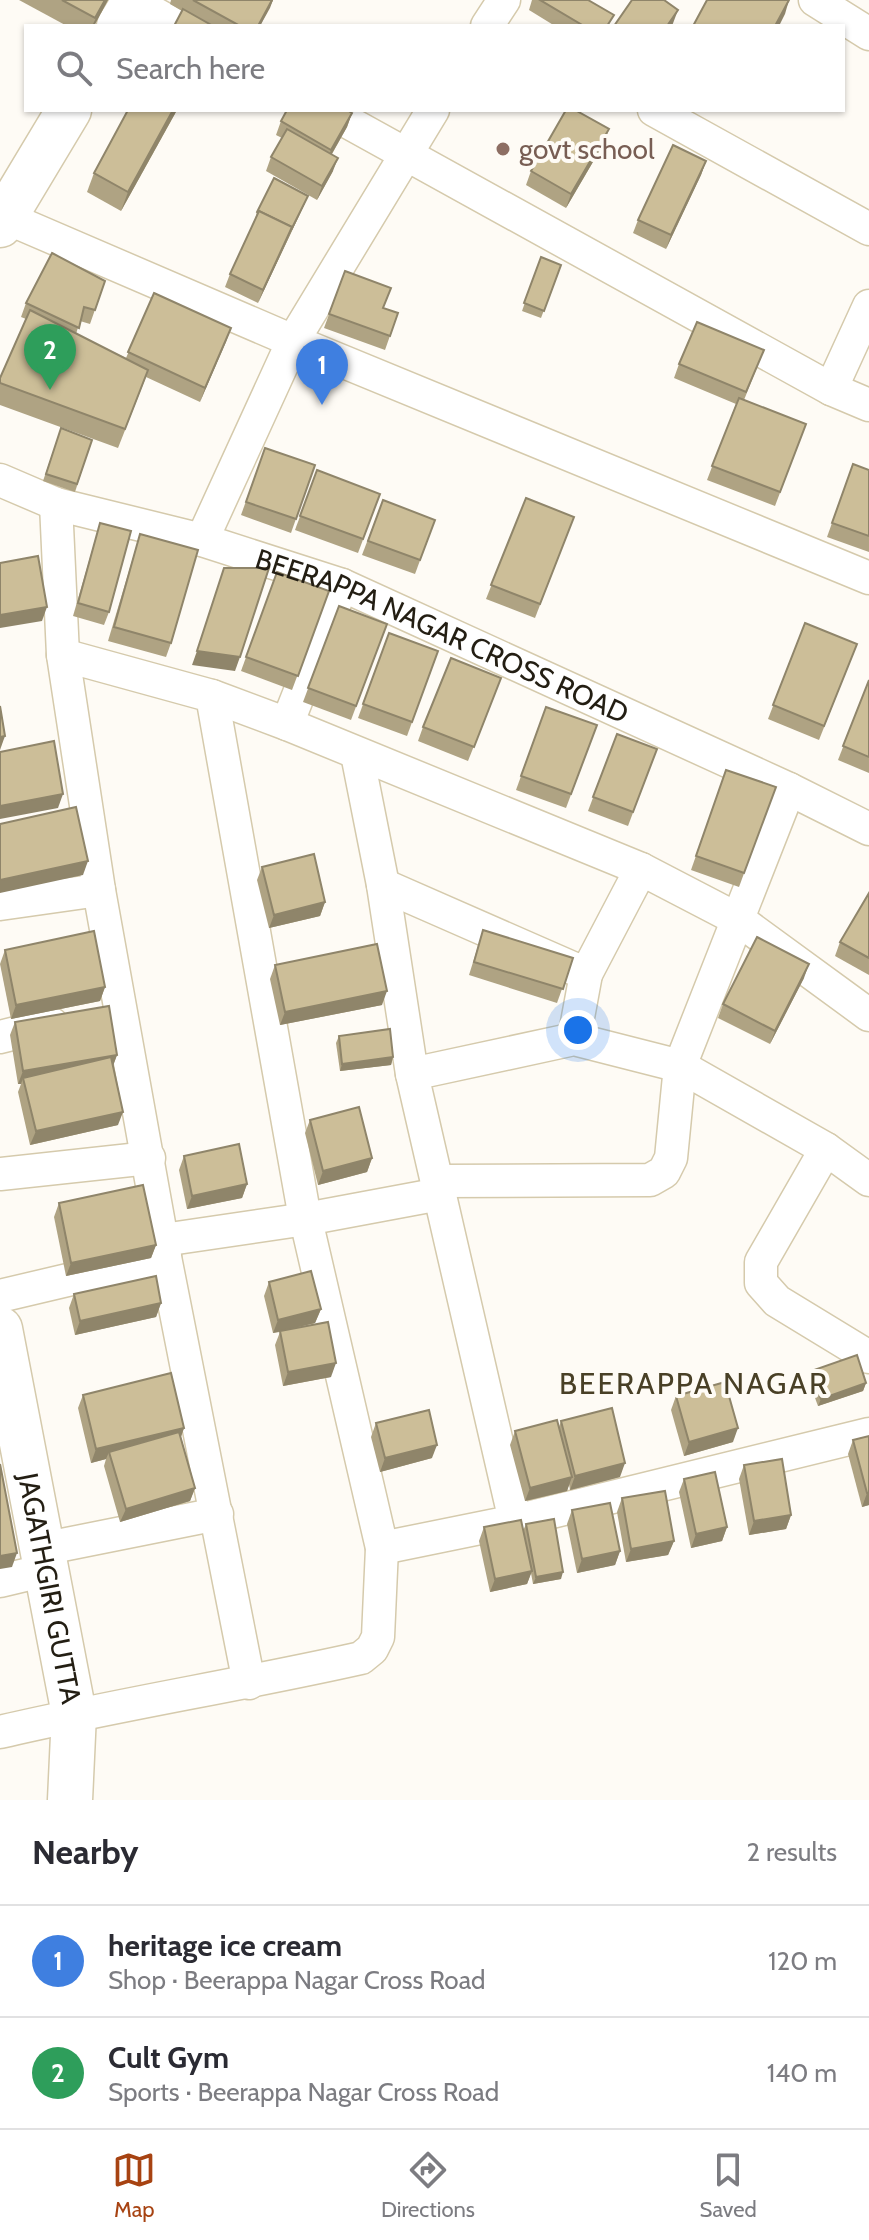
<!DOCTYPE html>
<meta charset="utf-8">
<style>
:root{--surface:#fff;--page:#f2f2f3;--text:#2b2b33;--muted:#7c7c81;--line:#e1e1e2;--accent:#a74312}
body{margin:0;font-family:Cabin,sans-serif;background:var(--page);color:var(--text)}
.you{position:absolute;left:578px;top:1030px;width:28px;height:28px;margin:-20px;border:6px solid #fff;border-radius:50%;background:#1a73e8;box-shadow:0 0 0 12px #1a73e833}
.badge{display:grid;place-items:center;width:52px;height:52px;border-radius:50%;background:var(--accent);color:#fff;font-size:26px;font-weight:700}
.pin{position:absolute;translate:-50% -66px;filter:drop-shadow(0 2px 4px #0008)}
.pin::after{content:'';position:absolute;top:42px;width:28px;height:24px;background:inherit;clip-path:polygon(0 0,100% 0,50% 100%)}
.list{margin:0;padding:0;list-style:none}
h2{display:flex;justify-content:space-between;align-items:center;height:104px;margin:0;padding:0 32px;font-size:34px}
h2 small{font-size:26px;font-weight:400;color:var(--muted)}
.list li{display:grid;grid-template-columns:52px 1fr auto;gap:24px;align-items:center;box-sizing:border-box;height:112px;padding:0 32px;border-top:2px solid var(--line)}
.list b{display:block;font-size:30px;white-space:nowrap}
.list p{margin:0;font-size:26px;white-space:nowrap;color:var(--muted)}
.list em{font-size:26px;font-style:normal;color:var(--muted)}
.icon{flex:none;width:44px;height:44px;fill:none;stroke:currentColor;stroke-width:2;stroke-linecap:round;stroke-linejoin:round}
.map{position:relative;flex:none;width:869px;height:1800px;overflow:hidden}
.search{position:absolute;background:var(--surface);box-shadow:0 2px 6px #0004;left:24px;right:24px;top:24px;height:88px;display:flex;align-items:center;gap:20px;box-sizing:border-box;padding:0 28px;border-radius:0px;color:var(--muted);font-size:30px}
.sheet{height:328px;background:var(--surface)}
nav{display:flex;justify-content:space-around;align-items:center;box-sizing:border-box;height:112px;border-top:2px solid var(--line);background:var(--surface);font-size:22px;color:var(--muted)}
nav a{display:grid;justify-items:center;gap:4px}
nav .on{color:var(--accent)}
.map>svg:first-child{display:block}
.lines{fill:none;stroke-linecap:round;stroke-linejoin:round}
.street-casing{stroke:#d5caac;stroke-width:35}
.secondary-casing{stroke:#d5caac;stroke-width:47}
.street{stroke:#fff;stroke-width:32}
.secondary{stroke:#fff;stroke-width:44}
.wall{fill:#afa383}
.shaded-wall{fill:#8f856a}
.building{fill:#ccbe98;stroke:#8f856a;stroke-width:2}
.education-dot{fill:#8d6e63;stroke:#fefbf5;stroke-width:3}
.labels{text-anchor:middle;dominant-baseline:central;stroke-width:8;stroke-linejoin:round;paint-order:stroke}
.education-label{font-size:28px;fill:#785e54;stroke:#fefbf5;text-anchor:start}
.street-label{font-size:28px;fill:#231e13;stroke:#fefbf5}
.neighbourhood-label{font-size:30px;letter-spacing:2px;fill:#494026;stroke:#fefbf5}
</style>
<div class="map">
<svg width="869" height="1800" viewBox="0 0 869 1800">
<rect width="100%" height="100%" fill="#fefbf5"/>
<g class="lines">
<defs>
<g id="street">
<path d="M815,0L869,34"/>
<path d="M134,2L177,26"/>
<path d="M487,26L504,0"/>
<path d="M326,110L831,389L869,405"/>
<path d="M654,110L869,229"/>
<path d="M0,215L293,341L869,578"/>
<path d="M831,389L869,306"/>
<path id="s1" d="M0,480L56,504L202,540L342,585L789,789L869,829"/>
<path d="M56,504L63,655L99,890L165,1257L249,1683"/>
<path d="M202,540L293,341L433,110"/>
<path d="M212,696L287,724L641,869L739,920L869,1015"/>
<path d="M287,724L342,585"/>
<path d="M357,754L383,885L412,1074"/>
<path d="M383,885L586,974L641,869"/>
<path d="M0,904L99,890"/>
<path d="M0,1037L52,1024"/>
<path d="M574,1039L586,974"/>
<path d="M826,1149L761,1262V1283L777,1301L869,1357"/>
<path d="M0,1174L149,1158"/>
<path d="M437,1181L650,1180L664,1172L671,1158L680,1066L789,789"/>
<path d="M163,1240L306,1219L440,1194"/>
<path d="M0,1296L165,1257"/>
<path d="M515,1521L869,1434"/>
<path d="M382,1548L515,1521L412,1074L574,1039L680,1066L826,1149L869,1180"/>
<path d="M42,1549L217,1514"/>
<path d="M0,1581L46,1570"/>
<path d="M0,1732C119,1704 241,1685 361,1658L372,1649L378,1637L382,1548L303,1207L212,696L63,655"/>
</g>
<g id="secondary">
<path d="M119,26L135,0"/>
<path d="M0,225L69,110"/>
<path id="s2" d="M0,1329L74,1714L70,1800"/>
</g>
</defs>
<use href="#street" class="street-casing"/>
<use href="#secondary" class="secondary-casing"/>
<use href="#street" class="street"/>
<use href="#secondary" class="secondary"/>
</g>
<g class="wall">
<path d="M19,0H108L94,26H67Z"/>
<path d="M171,0H273L260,26H174L182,11L170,4Z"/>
<path d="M532,0H588L609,26H555L529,10Z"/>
<path d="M177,110L121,211L87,192L94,173Z"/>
<path d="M352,113L347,127L332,154L333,171L317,200L266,171L271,157L282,138L276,135L281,121Z"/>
<path d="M604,143L566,208L526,185L531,171Z"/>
<path d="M706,161L701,175L666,249L633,233L638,220Z"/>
<path d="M305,203L258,303L225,287L230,274L255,220L257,212Z"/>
<path d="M541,257L561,265L541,318L522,311Z"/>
<path d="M345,271L384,308L398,313L385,350L324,328Z"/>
<path d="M105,281L90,324L80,321L76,334L126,358L154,293L231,328L200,402L146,377L118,448L0,405V378L26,319L21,317L26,303Z"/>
<path d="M764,350L744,400L806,424L775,506L707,480L736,404L674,378L679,364Z"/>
<path d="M61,428L92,440L75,492L43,481Z"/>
<path d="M265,448L315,465L291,533L241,515Z"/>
<path d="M853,464L869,470V552L827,537Z"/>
<path d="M317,470L380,494L358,553L295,530Z"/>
<path d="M526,498L574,517L535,618L486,599Z"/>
<path d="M383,500L435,520L415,574L362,555Z"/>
<path d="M100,523L109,612L104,625L73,616Z"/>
<path d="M140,534L171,643L166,657L108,641Z"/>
<path d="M277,572L329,591L292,690L241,671Z"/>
<path d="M339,606L387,624L351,720L303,702Z"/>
<path d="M805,623L857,644L819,740L768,719Z"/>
<path d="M389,633L438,651L407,736L358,718Z"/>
<path d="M501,678L468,761L418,741L423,727Z"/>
<path d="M869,680V773L838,760Z"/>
<path d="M546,707L597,725L566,808L516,790Z"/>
<path d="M617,734L657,749L628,826L588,811Z"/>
<path d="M726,770L776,787L739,887L691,870Z"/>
<path d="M262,867L325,902L320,916L269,928L257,880Z"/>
<path d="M869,893V975L835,956L840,942Z"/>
<path d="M483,930L573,958L557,1003L469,975Z"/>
<path d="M5,950L105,987L100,1001L11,1019L0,964Z"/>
<path d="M275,965L382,1005L280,1025L270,979Z"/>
<path d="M804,978L770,1044L718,1018L723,1004Z"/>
<path d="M15,1022L117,1055L113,1065L118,1125L30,1145L18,1092L21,1084H18L10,1035Z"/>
<path d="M339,1036L393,1057L391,1065L340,1071L336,1043Z"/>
<path d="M310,1120L372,1158L367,1172L318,1185L305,1133Z"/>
<path d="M184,1156L247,1184L242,1198L187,1209L179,1170Z"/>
<path d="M59,1203L156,1245L151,1258L66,1276L54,1217Z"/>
<path d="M269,1282L321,1309L315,1323L287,1330L331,1377L283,1386L275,1345L280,1332L273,1333L264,1296Z"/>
<path d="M74,1294L161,1303L156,1317L75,1335L69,1308Z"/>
<path d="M811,1371L866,1383L863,1391L818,1406L808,1379Z"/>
<path d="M83,1395L184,1428L181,1437L195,1488L190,1501L120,1522L104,1466L106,1459L91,1463L78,1408Z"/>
<path d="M676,1396L733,1442L684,1456L671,1410Z"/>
<path d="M561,1421L620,1477L570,1490L569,1484L567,1491L525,1501L510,1445L515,1431L559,1427Z"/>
<path d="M376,1423L432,1458L380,1472L371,1437Z"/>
<path d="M869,1436V1505L862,1507L848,1454L853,1440Z"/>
<path d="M744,1465L791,1515L786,1529L749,1535L739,1479Z"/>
<path d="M684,1479L727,1527L722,1541L691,1548L679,1492Z"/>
<path d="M622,1498L674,1541L668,1555L626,1562L617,1512Z"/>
<path d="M572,1510L620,1551L615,1565L577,1573L567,1524Z"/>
<path d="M526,1524L561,1579L533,1584L531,1573L527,1584L490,1592L479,1541L484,1527L523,1531Z"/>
</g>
<g class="shaded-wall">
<path d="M105,0H108L94,26H92Z"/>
<path d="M272,0H273L270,8L260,26H258Z"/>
<path d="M789,0L785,14L779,26H775Z"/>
<path d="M678,10L672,26H667Z"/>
<path d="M173,110H177L121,211L128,192Z"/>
<path d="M352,113L347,127L326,164L331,150Z"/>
<path d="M609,129L604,143L566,208L571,194Z"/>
<path d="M338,158L333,171L317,200L322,186Z"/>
<path d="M706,161L701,175L666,249L671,235Z"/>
<path d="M308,196L305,203L258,303L263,290Z"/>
<path d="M231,328L226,342L200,402L205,388Z"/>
<path d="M47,607L42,621L0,628V615Z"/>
<path d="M197,651L240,657L235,671L192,665Z"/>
<path d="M5,736L0,750V737Z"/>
<path d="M63,794L58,808L0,819V806Z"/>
<path d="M88,861L83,875L0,893V880Z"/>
<path d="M325,902L320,916L269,928L274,915Z"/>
<path d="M809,964L804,978L770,1044L775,1031Z"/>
<path d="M105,987L100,1001L11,1019L16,1005Z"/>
<path d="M387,991L382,1005L280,1025L285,1012Z"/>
<path d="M117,1055L112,1069L23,1078L21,1084H18L23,1071Z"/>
<path d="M393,1057L391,1065L340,1071L342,1064Z"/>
<path d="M123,1112L118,1125L30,1145L36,1131Z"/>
<path d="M372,1158L367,1172L318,1185L323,1171Z"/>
<path d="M247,1184L242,1198L187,1209L192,1196Z"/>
<path d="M156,1245L151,1258L66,1276L71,1263Z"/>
<path d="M161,1303L156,1317L75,1335L80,1321Z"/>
<path d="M321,1309L315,1323L273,1333L278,1320Z"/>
<path d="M336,1363L331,1377L283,1386L288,1372Z"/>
<path d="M866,1383L863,1391L818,1406L821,1399Z"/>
<path d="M184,1428L179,1442L109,1452L106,1459L91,1463L96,1449Z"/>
<path d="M738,1428L733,1442L684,1456L689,1442Z"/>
<path d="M437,1445L432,1458L380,1472L385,1458Z"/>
<path d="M625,1463L620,1477L570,1490L575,1476Z"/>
<path d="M572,1477L567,1491L525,1501L530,1488Z"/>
<path d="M195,1488L190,1501L120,1522L126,1509Z"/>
<path d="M867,1493H869V1505L862,1507Z"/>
<path d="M791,1515L786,1529L749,1535L754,1521Z"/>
<path d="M727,1527L722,1541L691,1548L696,1534Z"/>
<path d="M674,1541L668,1555L626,1562L631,1549Z"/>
<path d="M620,1551L615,1565L577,1573L582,1559Z"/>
<path d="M17,1553L12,1567L0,1569V1556Z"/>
<path d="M532,1571L527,1584L490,1592L495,1579Z"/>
<path d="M563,1572L561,1579L533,1584L536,1577Z"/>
</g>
<g class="building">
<path d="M62,0H105L95,18Z"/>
<path d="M193,0H272L258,26H240Z"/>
<path d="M540,0H588L614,15L607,26H584Z"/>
<path d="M632,0H664L678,10L667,26H614Z"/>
<path d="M707,0H789L775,26H693Z"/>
<path d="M183,9L213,26H174Z"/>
<path d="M128,110H173L128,192L94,173Z"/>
<path d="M287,110H347L352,113L331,150L281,121Z"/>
<path d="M566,110H575L609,129L571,194L531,171Z"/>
<path d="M287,129L338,158L322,186L271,157Z"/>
<path d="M673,145L706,161L671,235L638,220Z"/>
<path d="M274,178L308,196L291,230L292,227L259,211L258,213L257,212Z"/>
<path d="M259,211L292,227L263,290L230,274Z"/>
<path d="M52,253L105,281L95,310L84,307L79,328L26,303Z"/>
<path d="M541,257L561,265L544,311L524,303Z"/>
<path d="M345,271L391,288L383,308L398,313L390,336L329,314Z"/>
<path d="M154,293L231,328L205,388L128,352Z"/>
<path d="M30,310L148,370L125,429L0,383V378Z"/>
<path d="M697,322L764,350L746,392L679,364Z"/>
<path d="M739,398L806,424L780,492L712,466Z"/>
<path d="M61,428L92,440L77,484L46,474Z"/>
<path d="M265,448L315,465L296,519L246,502Z"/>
<path d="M853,464L869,470V536L832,523Z"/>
<path d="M317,470L380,494L363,539L300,516Z"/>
<path d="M526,498L574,517L540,604L491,585Z"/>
<path d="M383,500L435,520L420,560L368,541Z"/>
<path d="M100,523L131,531L109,612L78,603Z"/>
<path d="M140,534L198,550L171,643L114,627Z"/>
<path d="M38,556L47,607L0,615V563Z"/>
<path d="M224,568H269L240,657L197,651Z"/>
<path d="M277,572L329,591L298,676L246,657Z"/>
<path d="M339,606L387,624L356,706L308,688Z"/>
<path d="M805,623L857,644L824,726L773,705Z"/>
<path d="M389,633L438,651L412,722L363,704Z"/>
<path d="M451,658L501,678L474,747L423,727Z"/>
<path d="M869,680V757L843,746Z"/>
<path d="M0,706L5,736L0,737Z"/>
<path d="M546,707L597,725L571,794L521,776Z"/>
<path d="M617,734L657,749L633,812L593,797Z"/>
<path d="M54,741L63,794L0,806V752Z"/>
<path d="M726,770L776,787L744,873L696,856Z"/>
<path d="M76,807L88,861L0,880V824Z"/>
<path d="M314,854L325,902L274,915L262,867Z"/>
<path d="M869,893V958L840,942Z"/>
<path d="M483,930L573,958L563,989L474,962Z"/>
<path d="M94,931L105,987L16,1005L5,950Z"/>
<path d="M757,937L809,964L775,1031L723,1004Z"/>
<path d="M377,944L387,991L285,1012L275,965Z"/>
<path d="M109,1006L117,1055L23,1071L15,1022Z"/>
<path d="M390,1029L393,1057L342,1064L339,1036Z"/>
<path d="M111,1057L123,1112L36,1131L23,1078Z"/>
<path d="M359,1107L372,1158L323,1171L310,1120Z"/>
<path d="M239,1144L247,1184L192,1196L184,1156Z"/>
<path d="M143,1185L156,1245L71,1263L59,1203Z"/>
<path d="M311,1271L321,1309L278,1320L269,1282Z"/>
<path d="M156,1276L161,1303L80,1321L74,1294Z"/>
<path d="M328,1322L336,1363L288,1372L280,1331Z"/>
<path d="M857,1355L866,1383L821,1399L811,1371Z"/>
<path d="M171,1373L184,1428L96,1449L83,1395Z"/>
<path d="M725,1382L738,1428L689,1442L676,1396Z"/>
<path d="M612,1408L625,1463L575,1476L561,1421Z"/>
<path d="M429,1410L437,1445L385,1458L376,1423Z"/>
<path d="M557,1420L572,1477L530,1488L515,1431Z"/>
<path d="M179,1432L195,1488L126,1509L109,1452Z"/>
<path d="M869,1436V1493H867L853,1440Z"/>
<path d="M782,1459L791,1515L754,1521L744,1465Z"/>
<path d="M0,1464L17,1553L0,1556Z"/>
<path d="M715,1472L727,1527L696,1534L684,1479Z"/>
<path d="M665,1491L674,1541L631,1549L622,1498Z"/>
<path d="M610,1503L620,1551L582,1559L572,1510Z"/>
<path d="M554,1519L563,1572L536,1577L526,1524Z"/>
<path d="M521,1520L532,1571L495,1579L484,1527Z"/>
</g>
<circle class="education-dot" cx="503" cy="149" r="8"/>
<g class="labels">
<g class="education-label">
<text x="519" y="149">govt school</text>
</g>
<g class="street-label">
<text stroke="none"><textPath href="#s1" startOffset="470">BEERAPPA NAGAR CROSS ROAD</textPath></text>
<text stroke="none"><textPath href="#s2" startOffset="264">JAGATHGIRI GUTTA</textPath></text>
</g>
<g class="neighbourhood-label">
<text x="694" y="1383">BEERAPPA NAGAR</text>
</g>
</g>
</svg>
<div class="you"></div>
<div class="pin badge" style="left:322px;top:405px;background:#3f7fe0">1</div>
<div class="pin badge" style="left:50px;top:390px;background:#2e9e5b">2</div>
<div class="search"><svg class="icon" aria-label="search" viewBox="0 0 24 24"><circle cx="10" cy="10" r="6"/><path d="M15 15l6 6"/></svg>Search here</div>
</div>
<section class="sheet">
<h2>Nearby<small>2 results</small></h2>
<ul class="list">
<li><span class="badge" style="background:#3f7fe0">1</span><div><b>heritage ice cream</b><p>Shop · Beerappa Nagar Cross Road</p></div><em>120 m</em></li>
<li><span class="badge" style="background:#2e9e5b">2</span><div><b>Cult Gym</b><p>Sports · Beerappa Nagar Cross Road</p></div><em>140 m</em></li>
</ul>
</section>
<nav>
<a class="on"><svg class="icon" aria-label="map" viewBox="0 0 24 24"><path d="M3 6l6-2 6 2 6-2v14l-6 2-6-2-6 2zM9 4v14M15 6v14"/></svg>Map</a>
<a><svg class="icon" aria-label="directions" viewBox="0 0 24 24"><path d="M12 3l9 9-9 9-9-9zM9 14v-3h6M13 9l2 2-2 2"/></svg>Directions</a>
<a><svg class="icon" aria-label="saved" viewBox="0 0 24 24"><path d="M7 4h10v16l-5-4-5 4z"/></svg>Saved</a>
</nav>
